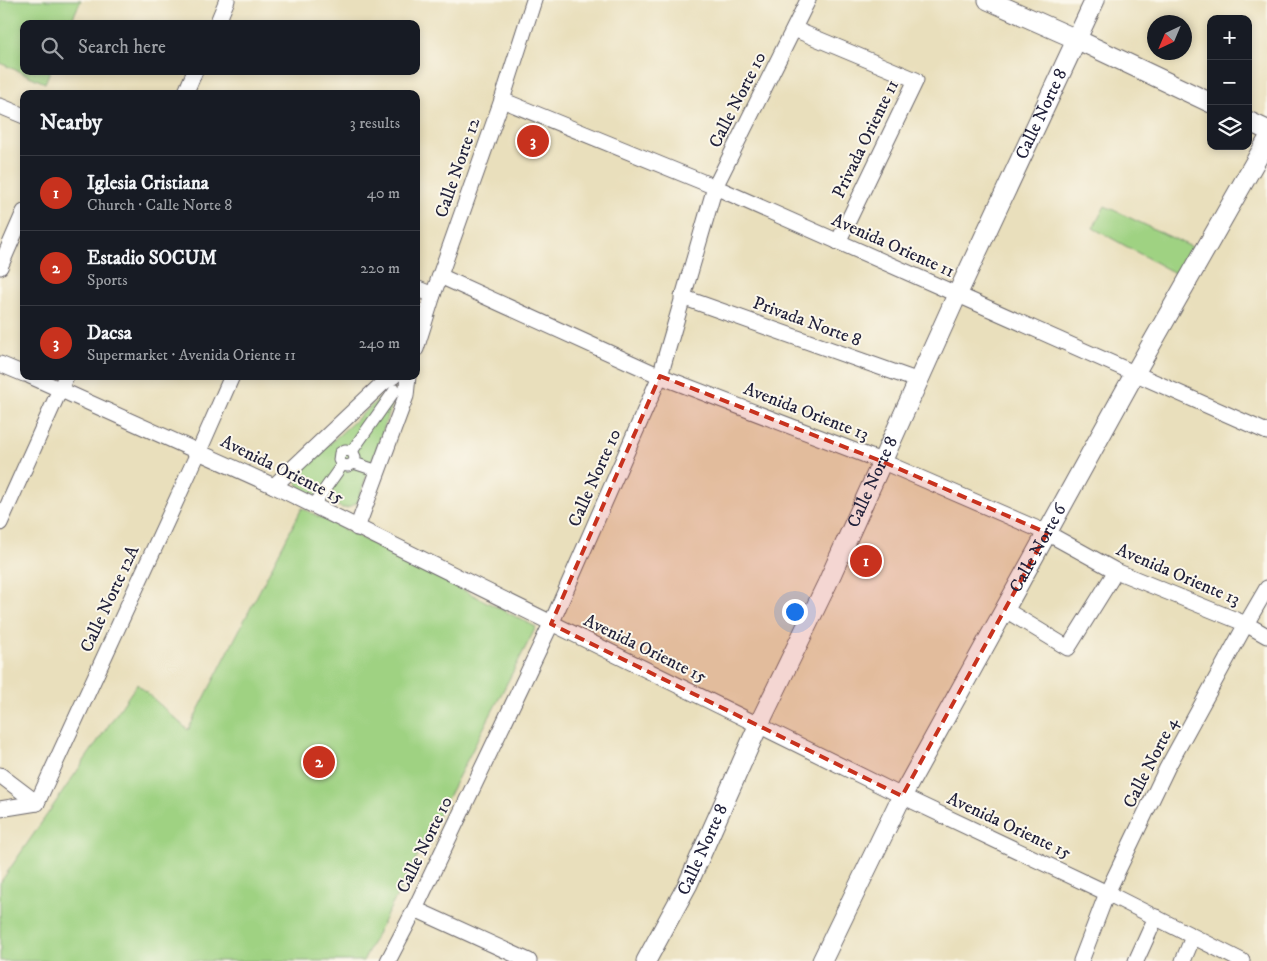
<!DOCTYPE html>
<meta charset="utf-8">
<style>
:root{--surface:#171b24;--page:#20242c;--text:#f1f3f6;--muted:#9ea1a6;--line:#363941;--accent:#c8321e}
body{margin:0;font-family:"IM FELL DW Pica",serif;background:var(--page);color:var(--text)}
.controls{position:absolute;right:15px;top:15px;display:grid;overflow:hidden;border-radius:10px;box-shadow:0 2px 8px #0003}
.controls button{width:45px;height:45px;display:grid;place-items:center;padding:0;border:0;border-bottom:1px solid var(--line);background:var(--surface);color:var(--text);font:25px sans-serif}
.compass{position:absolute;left:1147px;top:15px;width:45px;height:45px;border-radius:50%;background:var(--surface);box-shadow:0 2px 8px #0003;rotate:224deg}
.you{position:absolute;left:794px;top:611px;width:18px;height:18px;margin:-12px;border:4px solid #fff;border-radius:50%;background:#1a73e8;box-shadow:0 0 0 8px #1a73e833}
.badge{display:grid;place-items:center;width:32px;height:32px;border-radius:50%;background:var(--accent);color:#fff;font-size:16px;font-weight:700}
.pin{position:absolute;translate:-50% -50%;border:2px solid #fff;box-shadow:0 1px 5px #0006}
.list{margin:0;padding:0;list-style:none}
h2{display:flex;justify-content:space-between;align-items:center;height:65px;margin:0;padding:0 20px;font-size:21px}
h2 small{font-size:16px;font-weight:400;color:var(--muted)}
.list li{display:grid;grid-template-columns:32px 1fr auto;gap:15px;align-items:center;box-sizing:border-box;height:75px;padding:0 20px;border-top:1px solid var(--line)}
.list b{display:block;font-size:19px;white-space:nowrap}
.list p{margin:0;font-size:16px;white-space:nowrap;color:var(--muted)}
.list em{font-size:16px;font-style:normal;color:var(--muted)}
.icon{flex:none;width:28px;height:28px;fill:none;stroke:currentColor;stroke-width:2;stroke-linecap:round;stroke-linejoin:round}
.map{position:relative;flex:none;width:1267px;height:961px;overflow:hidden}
.search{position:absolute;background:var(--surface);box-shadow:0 2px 8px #0003;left:20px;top:20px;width:400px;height:55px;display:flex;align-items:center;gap:12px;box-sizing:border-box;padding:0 18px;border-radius:10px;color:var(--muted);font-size:19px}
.panel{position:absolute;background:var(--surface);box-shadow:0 2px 8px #0003;left:20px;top:90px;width:400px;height:290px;border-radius:10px}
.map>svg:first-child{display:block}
.green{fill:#9fd282;stroke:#607a5e}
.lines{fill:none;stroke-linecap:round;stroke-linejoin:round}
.pedestrian-casing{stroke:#686468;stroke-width:13}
.minor-casing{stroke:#686468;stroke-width:17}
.tertiary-casing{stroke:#686468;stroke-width:21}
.pedestrian{stroke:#fff;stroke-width:11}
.minor{stroke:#fff;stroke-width:15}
.tertiary{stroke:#fff;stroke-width:19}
.marked{fill:#c8321e;fill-opacity:0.2;stroke:#c8321e;stroke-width:4;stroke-dasharray:10 6;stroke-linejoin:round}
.labels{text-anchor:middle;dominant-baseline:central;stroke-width:4;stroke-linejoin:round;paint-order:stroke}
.street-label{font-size:18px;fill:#22223b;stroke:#fbf7ec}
</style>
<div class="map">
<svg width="1267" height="961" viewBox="0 0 1267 961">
<rect width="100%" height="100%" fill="#fbf7ec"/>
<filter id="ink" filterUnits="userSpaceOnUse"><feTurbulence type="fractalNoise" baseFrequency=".02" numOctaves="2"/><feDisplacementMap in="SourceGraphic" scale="10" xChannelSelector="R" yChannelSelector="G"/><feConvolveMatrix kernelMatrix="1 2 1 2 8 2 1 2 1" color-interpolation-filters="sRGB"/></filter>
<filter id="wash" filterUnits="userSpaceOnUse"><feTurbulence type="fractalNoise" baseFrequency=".0096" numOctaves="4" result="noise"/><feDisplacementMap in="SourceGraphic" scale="20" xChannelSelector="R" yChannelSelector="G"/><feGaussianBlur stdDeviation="1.12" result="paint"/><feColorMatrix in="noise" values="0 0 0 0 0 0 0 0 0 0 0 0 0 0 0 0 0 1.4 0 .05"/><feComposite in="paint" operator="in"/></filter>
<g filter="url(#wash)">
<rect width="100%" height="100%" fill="#e9dfbc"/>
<g class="green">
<path d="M0,0H81L70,24H24V71H50L45,83L0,63Z"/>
<path d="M1105,206L1196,249L1180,276L1093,228Z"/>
<path d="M383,398L391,403V408L357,503L347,508H342L301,488C296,483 295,479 298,472L379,399Z"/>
<path d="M302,508L536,627L363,961H0V883L137,684L188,730Z"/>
</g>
</g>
<g filter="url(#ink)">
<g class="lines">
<defs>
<g id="pedestrian">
<path d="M352,451L395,390"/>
<path d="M354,463L355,457L352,451L345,450L340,453L339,460L342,465L348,466L354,463L378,471"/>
<path d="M313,506L342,465"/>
</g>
<g id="minor">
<path d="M217,24L227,0"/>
<path d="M794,29L916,80L838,242"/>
<path d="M185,94L195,71"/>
<path d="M502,100L715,187L1267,432"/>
<path d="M0,106L24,116"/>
<path d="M0,267L24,212"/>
<path d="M440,276L660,376L881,461L1047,533L1116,571L1246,624L1267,636"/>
<path d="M416,288L433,295"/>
<path d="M682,297L919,381"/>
<path d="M416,349L433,295L502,100L534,0"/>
<path d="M0,364L24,374"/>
<path d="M30,376L274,486L902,796L1107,893L1242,961"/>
<path d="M274,486L383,383L394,376"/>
<path d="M0,523L66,376"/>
<path d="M357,528L406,396L408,376"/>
<path d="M1004,609L1068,648L1116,571"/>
<path d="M0,775L37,803"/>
<path d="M0,809L37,803L199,451L232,376"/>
<path d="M415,909L529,961"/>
<path d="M388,961L415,909L551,624L660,376L715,187L808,0"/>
<path d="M1081,961L1107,893L1167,768L1246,624L1267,588"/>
<path d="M1136,961L1156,917"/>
<path d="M1183,961L1193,937"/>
</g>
<g id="tertiary">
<path d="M988,0L1076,39L1211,103"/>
<path d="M1248,121L1267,130"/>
<path id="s1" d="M646,961L688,884L759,724L827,584L957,295L1095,0"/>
<path id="s2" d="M822,961L902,796L1135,373L1267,141"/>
</g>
</defs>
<use href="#pedestrian" class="pedestrian-casing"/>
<use href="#minor" class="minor-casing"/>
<use href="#tertiary" class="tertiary-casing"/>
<use href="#pedestrian" class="pedestrian"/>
<use href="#minor" class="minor"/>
<use href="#tertiary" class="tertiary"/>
</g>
</g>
<path class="marked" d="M660,376L881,461L1047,533L902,796L551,624Z"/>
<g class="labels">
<g class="street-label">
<text transform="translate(738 100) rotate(-63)">Calle Norte 10</text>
<text stroke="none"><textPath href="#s1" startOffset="935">Calle Norte 8</textPath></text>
<text transform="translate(866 139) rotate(-64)">Privada Oriente 11</text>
<text transform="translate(458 168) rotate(-71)">Calle Norte 12</text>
<text transform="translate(893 246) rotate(24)">Avenida Oriente 11</text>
<text transform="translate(807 322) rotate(20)">Privada Norte 8</text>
<text transform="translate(806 412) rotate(21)">Avenida Oriente 13</text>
<text transform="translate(282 470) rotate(26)">Avenida Oriente 15</text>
<text transform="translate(595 478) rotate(-66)">Calle Norte 10</text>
<text stroke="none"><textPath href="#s1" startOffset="530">Calle Norte 8</textPath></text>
<text stroke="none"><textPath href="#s2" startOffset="466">Calle Norte 6</textPath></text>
<text transform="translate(1178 575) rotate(23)">Avenida Oriente 13</text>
<text transform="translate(110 599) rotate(-65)">Calle Norte 12A</text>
<text transform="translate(645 649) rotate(26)">Avenida Oriente 15</text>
<text transform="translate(1151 763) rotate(-63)">Calle Norte 4</text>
<text transform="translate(1009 826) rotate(25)">Avenida Oriente 15</text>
<text transform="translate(425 845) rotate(-64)">Calle Norte 10</text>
<text stroke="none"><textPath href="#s1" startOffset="125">Calle Norte 8</textPath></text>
</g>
</g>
</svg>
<div class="controls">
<button>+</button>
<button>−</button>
<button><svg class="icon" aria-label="layers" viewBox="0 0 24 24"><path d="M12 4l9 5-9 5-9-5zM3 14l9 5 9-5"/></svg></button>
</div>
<svg class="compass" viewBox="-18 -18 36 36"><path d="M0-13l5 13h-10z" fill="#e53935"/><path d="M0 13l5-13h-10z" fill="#9ea1a6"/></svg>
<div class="you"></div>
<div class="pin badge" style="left:866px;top:561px">1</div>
<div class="pin badge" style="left:319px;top:762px">2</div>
<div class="pin badge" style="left:533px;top:141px">3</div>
<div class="search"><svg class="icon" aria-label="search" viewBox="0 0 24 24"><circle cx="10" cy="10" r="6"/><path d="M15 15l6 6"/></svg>Search here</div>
<section class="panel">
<h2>Nearby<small>3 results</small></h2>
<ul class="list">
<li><span class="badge">1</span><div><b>Iglesia Cristiana</b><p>Church · Calle Norte 8</p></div><em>40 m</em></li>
<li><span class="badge">2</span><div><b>Estadio SOCUM</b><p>Sports</p></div><em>220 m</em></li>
<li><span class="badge">3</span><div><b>Dacsa</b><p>Supermarket · Avenida Oriente 11</p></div><em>240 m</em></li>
</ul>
</section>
</div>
